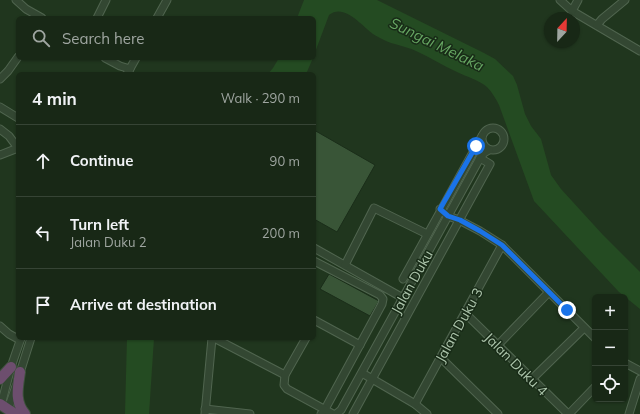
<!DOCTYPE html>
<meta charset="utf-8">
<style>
:root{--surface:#182816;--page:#253423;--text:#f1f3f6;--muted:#9fa6a1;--line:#364435}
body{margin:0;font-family:Mulish,sans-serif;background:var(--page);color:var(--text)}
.controls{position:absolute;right:12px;bottom:12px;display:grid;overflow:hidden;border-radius:6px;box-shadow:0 1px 3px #0004}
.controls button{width:36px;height:36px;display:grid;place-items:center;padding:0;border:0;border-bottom:1px solid var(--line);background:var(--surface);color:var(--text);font:20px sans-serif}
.compass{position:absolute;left:544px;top:12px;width:36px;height:36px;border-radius:50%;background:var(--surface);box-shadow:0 1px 3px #0004;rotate:22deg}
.stop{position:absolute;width:12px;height:12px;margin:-9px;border:3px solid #1a73e8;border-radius:50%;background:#fff}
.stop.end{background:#1a73e8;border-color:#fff;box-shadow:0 1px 4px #0008}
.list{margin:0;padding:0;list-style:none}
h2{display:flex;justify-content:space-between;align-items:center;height:52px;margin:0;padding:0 16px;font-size:17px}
h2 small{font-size:13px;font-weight:400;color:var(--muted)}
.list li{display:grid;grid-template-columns:26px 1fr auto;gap:12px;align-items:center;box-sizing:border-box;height:72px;padding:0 16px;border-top:1px solid var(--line)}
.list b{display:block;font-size:15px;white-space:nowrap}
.list p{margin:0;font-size:13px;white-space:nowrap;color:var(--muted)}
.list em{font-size:13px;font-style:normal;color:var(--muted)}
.icon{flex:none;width:22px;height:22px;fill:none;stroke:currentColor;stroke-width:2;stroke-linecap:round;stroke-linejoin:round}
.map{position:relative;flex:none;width:640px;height:414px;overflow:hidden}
.search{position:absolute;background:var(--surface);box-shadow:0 1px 3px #0004;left:16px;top:16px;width:300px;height:44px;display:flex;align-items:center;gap:10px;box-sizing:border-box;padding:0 14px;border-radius:6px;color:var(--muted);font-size:15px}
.panel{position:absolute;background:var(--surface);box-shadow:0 1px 3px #0004;left:16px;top:72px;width:300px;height:268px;border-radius:6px}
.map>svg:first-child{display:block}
.water{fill:#244b22}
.building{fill:#395537;stroke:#1a2d19}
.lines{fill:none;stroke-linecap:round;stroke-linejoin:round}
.minor-casing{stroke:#50654f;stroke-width:9}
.highway-casing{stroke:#3d513c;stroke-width:12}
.minor{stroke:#334732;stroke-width:7}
.highway{stroke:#6d4e6e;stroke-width:10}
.route{stroke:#1a73e8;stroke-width:5}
.labels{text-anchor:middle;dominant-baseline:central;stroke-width:3;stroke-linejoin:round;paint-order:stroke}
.street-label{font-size:14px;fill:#acc4ab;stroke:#182b17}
.water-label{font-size:15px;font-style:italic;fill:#66a662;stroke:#182b17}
</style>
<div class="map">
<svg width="640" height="414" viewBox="0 0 640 414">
<rect width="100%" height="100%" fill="#20361e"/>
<g class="water">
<path d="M304,0H377L484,53L495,59L513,76L517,85L525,114L531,126L541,139L551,175L561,189L603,235L640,272V309L619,292L534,201L499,105C496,99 492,92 487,87C479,80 467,77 457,72C443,66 430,57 416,51C406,46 394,45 384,40C380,38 376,36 373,34C361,25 344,3 329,15L314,55V18H297Z"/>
<path d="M279,58H313L306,74H268L273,68Z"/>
<path d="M127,338H154L149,414H125Z"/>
</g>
<g class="building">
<path d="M314,130L375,165L337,232L314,219Z"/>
<path d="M329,274L379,301L370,316L320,289Z"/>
</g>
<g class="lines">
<defs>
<g id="minor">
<path d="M16,0L26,9L42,18"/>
<path d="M560,0L572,11L640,51"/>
<path d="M572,11L578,0"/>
<path d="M97,18L106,0"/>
<path d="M157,18L167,0"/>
<path d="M597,25L602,19L625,0"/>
<path d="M105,58L120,66L130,69"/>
<path d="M127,74L136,58"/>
<path d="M0,79L8,71L18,57"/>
<path d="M0,107L18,118"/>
<circle cx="493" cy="139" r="11"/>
<path d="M0,129L9,136L18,148L0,155"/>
<path d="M440,209L448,216L459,220L480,231L502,245L595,338"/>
<path d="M314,248L403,298"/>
<path d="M314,261L380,295L383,299L382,304L324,411L321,414"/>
<path d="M345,265L374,208L427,234"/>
<path d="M403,279L482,136"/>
<path d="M465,313L568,414"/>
<path d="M314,320L360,345"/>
<path d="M0,326L9,334L20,340"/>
<path d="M214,338L285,375"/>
<path d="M306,338L285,375L284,385L287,389L333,414"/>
<path d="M498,345L549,292"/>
<path d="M441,358L498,414"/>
<path d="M625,363L640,371"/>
<path d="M362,373L415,404L427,414"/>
<path d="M19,376L31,338"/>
<path d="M532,379L584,328"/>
<path d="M415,404L502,245"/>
<path d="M1,405L11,367L21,338"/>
<path d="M8,409L16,386"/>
<path d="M205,409L250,414"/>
<path d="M205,414L212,338"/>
<path d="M336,414L341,410L480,158L484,153L489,150"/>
<path d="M353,414L490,164L480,158"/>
<path d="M569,414L595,387"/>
<path d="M629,414L640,379"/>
</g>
<g id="highway">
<path d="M20,372C18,387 14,401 25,414"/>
<path d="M0,379L11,367"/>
<path d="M0,404L15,414"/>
</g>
</defs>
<use href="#minor" class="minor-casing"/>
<use href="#highway" class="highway-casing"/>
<use href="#minor" class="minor"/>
<use href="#highway" class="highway"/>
</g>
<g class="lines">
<path class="route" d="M476,146L440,209L448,216L460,220L480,231L502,245L567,310"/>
</g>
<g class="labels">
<g class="street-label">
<text transform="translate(412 282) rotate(-61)">Jalan Duku</text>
<text transform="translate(459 325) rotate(-61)">Jalan Duku 3</text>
<text transform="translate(516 364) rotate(45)">Jalan Duku 4</text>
</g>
<g class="water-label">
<text transform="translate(437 44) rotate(26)">Sungai Melaka</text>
</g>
</g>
</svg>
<div class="controls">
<button>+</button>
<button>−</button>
<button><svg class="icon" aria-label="locate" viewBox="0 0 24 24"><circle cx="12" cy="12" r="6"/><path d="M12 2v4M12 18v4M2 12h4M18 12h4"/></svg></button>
</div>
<svg class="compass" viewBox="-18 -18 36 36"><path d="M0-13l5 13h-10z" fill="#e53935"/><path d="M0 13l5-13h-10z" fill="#9fa6a1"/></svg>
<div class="stop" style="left:476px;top:146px"></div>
<div class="stop end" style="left:567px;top:310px"></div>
<div class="search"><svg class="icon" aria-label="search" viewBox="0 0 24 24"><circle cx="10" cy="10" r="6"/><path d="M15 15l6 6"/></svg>Search here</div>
<section class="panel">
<h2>4 min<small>Walk · 290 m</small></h2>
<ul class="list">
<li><svg class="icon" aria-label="ahead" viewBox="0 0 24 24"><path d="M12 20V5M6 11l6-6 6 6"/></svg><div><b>Continue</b></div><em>90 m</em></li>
<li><svg class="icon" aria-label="left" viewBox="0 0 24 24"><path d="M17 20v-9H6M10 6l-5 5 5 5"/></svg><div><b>Turn left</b><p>Jalan Duku 2</p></div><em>200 m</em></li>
<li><svg class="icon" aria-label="arrive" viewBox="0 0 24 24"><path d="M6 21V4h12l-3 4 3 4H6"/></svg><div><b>Arrive at destination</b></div></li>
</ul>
</section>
</div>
